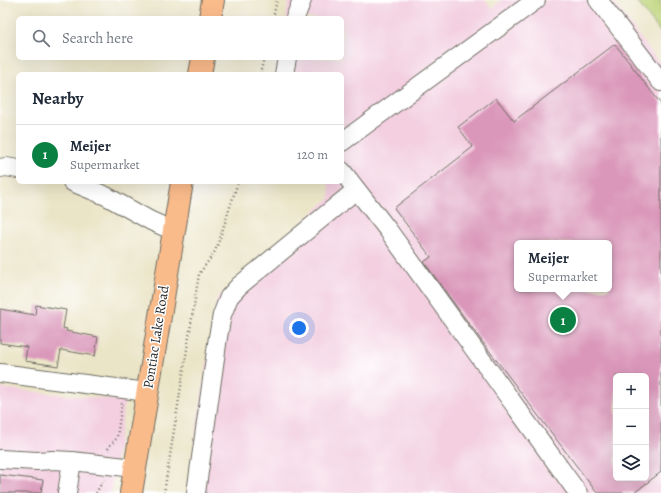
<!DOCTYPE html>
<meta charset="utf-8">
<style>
:root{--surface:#fff;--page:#f2f2f3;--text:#1f2937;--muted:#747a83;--line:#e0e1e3;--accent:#0b8043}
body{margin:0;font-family:Alegreya,serif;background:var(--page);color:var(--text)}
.controls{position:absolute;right:12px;bottom:12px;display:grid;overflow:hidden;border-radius:6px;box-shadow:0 4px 16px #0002}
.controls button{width:36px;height:36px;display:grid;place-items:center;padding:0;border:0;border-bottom:1px solid var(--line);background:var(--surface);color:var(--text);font:20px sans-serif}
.you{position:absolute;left:299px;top:328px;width:14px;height:14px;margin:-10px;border:3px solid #fff;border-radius:50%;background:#1a73e8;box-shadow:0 0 0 6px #1a73e833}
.badge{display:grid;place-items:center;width:26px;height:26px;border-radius:50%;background:var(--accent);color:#fff;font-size:13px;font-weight:700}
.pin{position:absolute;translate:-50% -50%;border:2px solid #fff;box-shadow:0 1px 4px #0006}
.popup{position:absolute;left:514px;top:240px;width:98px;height:52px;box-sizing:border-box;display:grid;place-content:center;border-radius:6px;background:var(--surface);filter:drop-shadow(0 1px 3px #0005);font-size:13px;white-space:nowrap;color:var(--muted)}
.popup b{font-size:15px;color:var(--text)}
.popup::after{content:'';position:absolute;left:50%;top:100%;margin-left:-8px;border:8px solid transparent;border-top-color:var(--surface)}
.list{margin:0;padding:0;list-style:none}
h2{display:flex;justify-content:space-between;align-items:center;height:52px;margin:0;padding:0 16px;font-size:17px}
h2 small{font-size:13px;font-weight:400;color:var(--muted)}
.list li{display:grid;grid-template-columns:26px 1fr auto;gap:12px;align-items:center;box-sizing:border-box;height:60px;padding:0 16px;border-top:1px solid var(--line)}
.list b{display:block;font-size:15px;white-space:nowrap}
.list p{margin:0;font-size:13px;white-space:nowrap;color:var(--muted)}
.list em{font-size:13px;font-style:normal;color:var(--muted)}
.icon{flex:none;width:22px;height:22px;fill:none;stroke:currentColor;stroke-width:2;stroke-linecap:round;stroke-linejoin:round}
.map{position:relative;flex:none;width:661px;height:493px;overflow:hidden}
.search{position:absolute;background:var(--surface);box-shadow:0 4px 16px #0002;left:16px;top:16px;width:328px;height:44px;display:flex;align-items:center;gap:10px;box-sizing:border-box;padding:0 14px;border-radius:6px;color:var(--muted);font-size:15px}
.panel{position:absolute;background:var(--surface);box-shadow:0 4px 16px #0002;left:16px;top:72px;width:328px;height:112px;border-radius:6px}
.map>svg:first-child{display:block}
.built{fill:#f3cfe0;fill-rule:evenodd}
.green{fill:#bcd377;stroke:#747f51}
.building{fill:#da97ba;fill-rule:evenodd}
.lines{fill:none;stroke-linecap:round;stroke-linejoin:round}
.minor-casing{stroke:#6e6c62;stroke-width:20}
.major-casing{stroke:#6e6c62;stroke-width:24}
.path{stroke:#6e6c62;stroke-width:2.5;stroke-dasharray:1 3;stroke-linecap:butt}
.minor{stroke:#fff;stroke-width:18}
.major{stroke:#fabb8b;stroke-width:22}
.labels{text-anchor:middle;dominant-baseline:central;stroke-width:3;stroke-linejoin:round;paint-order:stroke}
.street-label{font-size:14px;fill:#2b2b2b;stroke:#fff}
</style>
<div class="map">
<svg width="661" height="493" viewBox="0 0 661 493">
<rect width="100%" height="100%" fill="#fff"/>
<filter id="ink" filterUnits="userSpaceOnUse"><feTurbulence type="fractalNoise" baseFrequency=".025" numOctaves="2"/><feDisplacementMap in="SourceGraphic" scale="8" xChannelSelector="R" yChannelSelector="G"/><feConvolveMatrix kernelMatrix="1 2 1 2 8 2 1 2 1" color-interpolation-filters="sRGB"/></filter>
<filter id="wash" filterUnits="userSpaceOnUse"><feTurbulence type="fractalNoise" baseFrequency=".012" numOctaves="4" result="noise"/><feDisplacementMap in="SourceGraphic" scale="16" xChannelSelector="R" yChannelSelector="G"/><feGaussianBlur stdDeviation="0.9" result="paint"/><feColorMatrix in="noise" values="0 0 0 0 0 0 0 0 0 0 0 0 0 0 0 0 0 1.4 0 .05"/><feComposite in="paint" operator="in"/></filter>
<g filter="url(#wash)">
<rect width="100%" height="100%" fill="#ebe5c8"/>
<g class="built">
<path d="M289,0H485L492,8L502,0H612L661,65V493H187L217,298L330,198L329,186L326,182H342V74H276L279,58H342V18H286ZM517,243H609V289H517ZM616,376H646V478H616Z"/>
<path d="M0,388L125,401L111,493H0Z"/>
</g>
<path class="green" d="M636,0H661V33Z"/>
<g id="blocks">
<g class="building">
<path d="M615,44L661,104V472L634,493H597L478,336L424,262L431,257L394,208L473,147L458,127L496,98L514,121ZM517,243H609V289H517ZM616,376H646V478H616Z"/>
<path d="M36,305L66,310L63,328L67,329L66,331L98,337L95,356L61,350L58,366L25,361L27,347L0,343V309L35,315Z"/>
<path d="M0,475L43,480L41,493H0Z"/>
</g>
</g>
</g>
<g filter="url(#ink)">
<use href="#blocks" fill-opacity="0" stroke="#6e6c62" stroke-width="1"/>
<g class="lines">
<defs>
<g id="minor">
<path d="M598,0L661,82"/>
<path d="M295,18L302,0"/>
<path d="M284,74L287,58"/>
<path d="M342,142L536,0"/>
<path d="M0,168L6,167L18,169"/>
<path d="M342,171L388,230L578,493"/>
<path d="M72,182L106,196L151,221L174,231"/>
<path d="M0,373L147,392"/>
<path d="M0,459L37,461L53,460L72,461L135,468"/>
<path d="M67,493L72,461"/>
<path d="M196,493L218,337L222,315L229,297L239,286L356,190"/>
</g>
<g id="major">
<path d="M210,18L213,0"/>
<path d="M200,74L203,58"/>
<path d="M131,493L182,182"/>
</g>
</defs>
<use href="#minor" class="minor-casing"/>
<use href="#major" class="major-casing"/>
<g class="path">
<path d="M273,18L277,0"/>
<path d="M260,74L264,58"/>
<path d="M108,449C110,443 115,442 117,437L122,403"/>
<path d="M96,493L104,479"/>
<path d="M164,493L199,274L214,253L218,244L238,182"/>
</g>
<use href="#minor" class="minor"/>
<use href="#major" class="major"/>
</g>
</g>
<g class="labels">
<g class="street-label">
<text transform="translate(156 337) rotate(-81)">Pontiac Lake Road</text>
</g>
</g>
</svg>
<div class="controls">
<button>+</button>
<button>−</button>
<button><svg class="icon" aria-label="layers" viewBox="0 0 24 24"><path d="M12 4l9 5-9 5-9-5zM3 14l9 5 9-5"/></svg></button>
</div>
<div class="you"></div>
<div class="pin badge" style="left:563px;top:320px">1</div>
<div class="popup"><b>Meijer</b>Supermarket</div>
<div class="search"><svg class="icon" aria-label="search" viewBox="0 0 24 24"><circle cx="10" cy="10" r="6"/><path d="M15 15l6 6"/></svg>Search here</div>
<section class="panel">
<h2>Nearby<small></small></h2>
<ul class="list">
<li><span class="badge">1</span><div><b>Meijer</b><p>Supermarket</p></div><em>120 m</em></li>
</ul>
</section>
</div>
